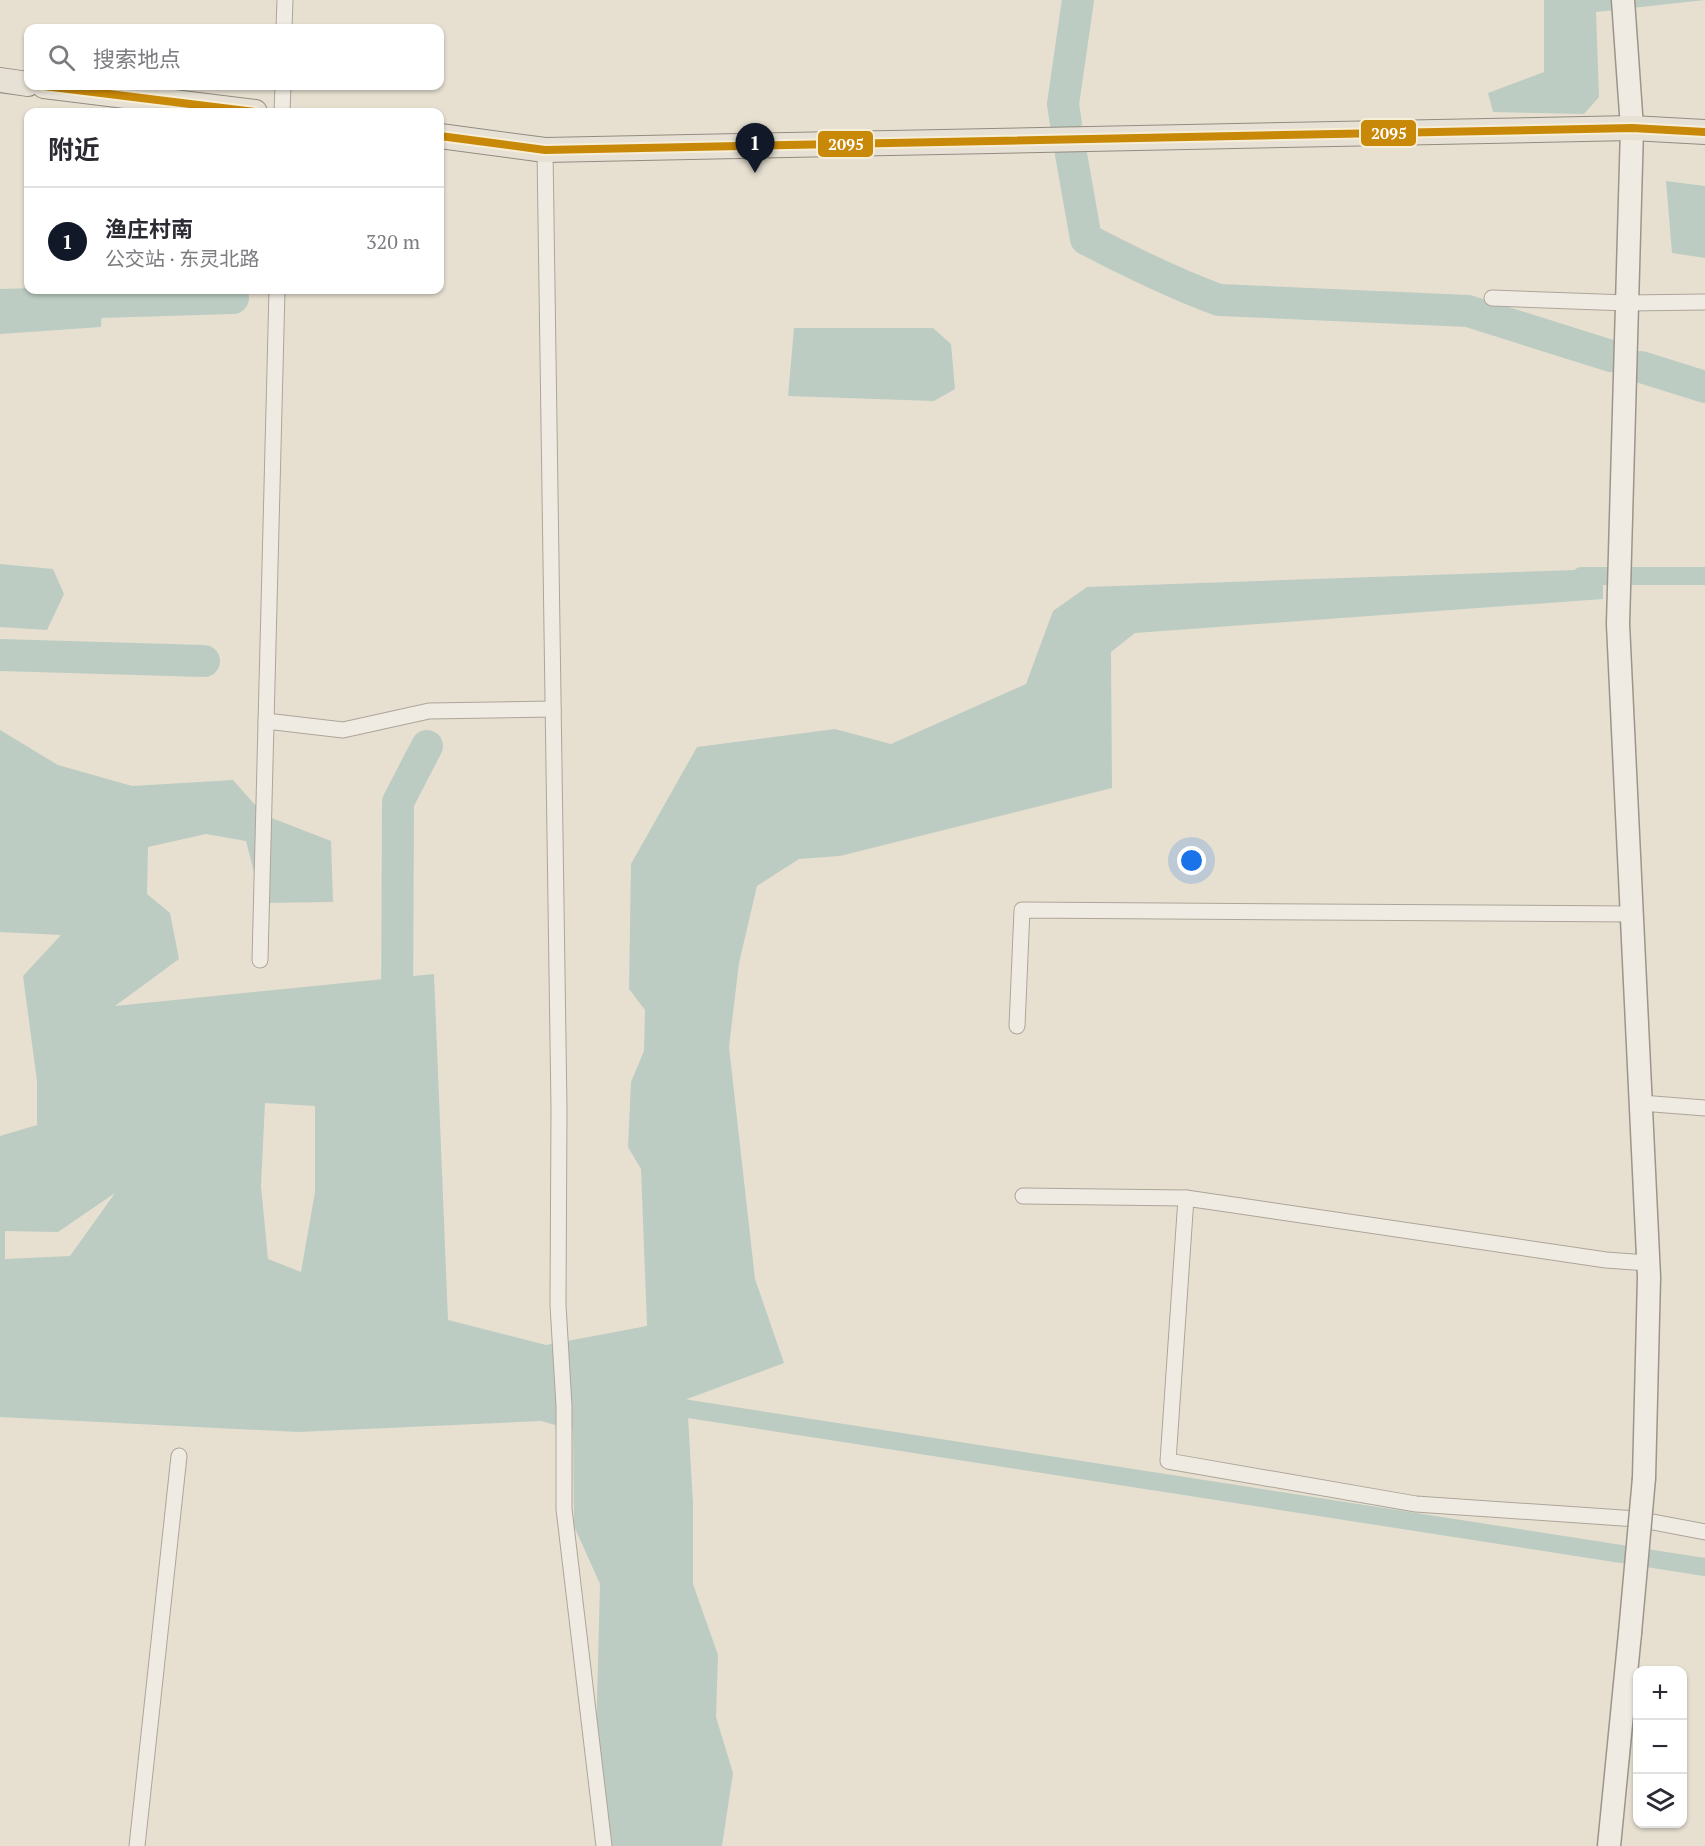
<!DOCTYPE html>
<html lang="zh">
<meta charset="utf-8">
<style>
:root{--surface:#fff;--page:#f7f7f7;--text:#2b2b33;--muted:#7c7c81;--line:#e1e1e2;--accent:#111827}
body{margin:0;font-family:"PT Serif","Noto Sans SC",serif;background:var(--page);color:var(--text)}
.controls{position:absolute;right:18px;bottom:18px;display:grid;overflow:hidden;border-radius:12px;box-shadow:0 2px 4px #0004}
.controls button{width:54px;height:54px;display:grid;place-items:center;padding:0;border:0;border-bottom:2px solid var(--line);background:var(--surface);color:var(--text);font:30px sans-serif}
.you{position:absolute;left:1192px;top:861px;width:21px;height:21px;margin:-15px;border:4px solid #fff;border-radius:50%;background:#1a73e8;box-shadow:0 0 0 9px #1a73e833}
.badge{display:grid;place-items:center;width:39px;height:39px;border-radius:50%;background:var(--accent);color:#fff;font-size:20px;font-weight:700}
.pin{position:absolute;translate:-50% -50px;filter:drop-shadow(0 2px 3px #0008)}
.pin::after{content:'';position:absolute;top:32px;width:21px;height:18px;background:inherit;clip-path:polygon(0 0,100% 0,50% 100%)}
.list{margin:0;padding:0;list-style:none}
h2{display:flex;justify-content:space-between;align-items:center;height:78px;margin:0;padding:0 24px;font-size:26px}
h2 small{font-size:20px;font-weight:400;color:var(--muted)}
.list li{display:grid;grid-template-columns:39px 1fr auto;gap:18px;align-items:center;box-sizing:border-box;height:108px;padding:0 24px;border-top:2px solid var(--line)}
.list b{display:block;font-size:22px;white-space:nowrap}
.list p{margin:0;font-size:20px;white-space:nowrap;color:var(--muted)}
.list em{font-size:20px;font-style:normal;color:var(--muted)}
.icon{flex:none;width:33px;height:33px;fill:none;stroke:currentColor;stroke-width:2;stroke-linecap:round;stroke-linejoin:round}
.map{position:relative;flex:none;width:1705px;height:1846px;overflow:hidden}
.search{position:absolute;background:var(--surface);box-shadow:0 2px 4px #0004;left:24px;top:24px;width:420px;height:66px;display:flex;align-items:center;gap:15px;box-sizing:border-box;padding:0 21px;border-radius:12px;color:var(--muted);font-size:22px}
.panel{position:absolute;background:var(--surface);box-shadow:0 2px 4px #0004;left:24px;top:108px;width:420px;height:186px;border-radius:12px}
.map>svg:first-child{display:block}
.water{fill:#bcccc2;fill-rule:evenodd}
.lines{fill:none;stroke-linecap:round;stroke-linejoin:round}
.canal{stroke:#bcccc2;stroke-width:18}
.river{stroke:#bcccc2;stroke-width:32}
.street-casing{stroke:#ada599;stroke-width:17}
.secondary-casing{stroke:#9c958a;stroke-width:25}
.primary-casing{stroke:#928b80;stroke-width:26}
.street{stroke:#efebe3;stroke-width:15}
.secondary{stroke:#efebe3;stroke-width:22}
.primary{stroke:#e6e1d4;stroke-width:24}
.secondary-bridge-casing{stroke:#9c958a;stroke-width:25;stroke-linecap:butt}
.secondary-bridge{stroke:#efebe3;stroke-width:22}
.bus-1-casing{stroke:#f7eed8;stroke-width:12}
.bus-1{stroke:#c88808;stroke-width:8}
.line-badge{stroke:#f7eed8;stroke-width:2}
.badge-label{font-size:16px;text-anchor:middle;font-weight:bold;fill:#fff}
</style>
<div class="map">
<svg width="1705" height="1846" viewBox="0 0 1705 1846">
<rect width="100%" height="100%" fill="#e7e0d1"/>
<g class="water">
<path d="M1544,0H1705L1596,12L1599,97L1584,114L1493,112L1488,93L1544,72Z"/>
<path d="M1666,181L1705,186V258L1672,253Z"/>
<path d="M0,299L102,302L101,327L0,334Z"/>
<path d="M794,328H933L951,344L955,389L934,401L788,396Z"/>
<path d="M0,564L53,569L64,594L47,630L0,627Z"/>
<path d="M1603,569V599L1135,633L1111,652L1112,788L840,856L799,859L757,886L739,963L729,1047L755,1279L784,1363L687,1399L693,1503V1584L718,1655L716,1717L733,1773L722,1846H609L596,1739L600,1584L574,1526L573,1430L541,1421L298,1432L0,1417V1136L37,1125V1081L23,976L61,935L0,932V730L58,765L132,786L233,780L264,815L331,841L333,902L262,903L246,841L206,834L148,847L147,894L170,913L179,959L115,1006L434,974L448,1320L546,1345L647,1326L641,1169L628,1147L631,1082L644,1051L645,1010L629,989L631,864L697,747L835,729L891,744L1026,684L1053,611L1087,587ZM265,1103L315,1106V1192L301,1272L268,1259L261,1186ZM115,1193L70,1256L5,1259V1231L58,1232Z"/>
</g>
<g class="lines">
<g class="canal">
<path d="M1581,576H1705"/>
<path d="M663,1405L1705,1567"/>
</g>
<g class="river">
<path d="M1066,124L1063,104L1078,0"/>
<path d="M1071,154L1086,239C1130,262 1172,283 1219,300L1468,311L1611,356"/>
<path d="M0,305L233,298"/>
<path d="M1641,367L1705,387"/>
<path d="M0,655L204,661"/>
<path d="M397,1020L398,802L427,746"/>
</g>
<defs>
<g id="street">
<path d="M284,28L285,0"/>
<path d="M282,112L283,86"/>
<path d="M545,150L559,1109L558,1305L564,1406V1509L604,1846"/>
<path d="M1492,298L1627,303L1705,302"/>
<path d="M266,721L343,730L429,711L553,709"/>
<path d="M260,960L277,290"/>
<path d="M1017,1026L1022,910L1632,914"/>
<path d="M1641,1103L1705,1108"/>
<path d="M1023,1196L1186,1198L1606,1260L1648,1263"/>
<path d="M1186,1198L1168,1461L1416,1504L1637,1519L1705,1532"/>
<path d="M137,1846L179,1456"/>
</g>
<g id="secondary">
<path d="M1623,0L1632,128L1618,624L1649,1277L1644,1478"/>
<path d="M1609,1846L1630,1633"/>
</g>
<g id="primary">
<path d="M0,80L28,84"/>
<path d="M44,86L255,112"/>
<path d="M440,136L545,150L1632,128L1705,132"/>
</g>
</defs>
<use href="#street" class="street-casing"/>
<use href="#secondary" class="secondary-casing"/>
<use href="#primary" class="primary-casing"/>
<use href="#street" class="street"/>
<use href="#secondary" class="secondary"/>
<use href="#primary" class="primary"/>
<defs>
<path id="secondary-bridge" d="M1630,1633L1644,1478"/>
</defs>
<use href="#secondary-bridge" class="secondary-bridge-casing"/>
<use href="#secondary-bridge" class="secondary-bridge"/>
<defs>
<g id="bus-1">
<path d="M44,86L255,112"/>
<path d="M440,136L545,150L1632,128L1705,132"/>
</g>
</defs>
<use href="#bus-1" class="bus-1-casing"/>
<use href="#bus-1" class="bus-1"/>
</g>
<g class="line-badge">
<rect x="1360" y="119" width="57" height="28" rx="6" fill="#c88808"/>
<rect x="817" y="130" width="57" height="28" rx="6" fill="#c88808"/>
</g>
<g class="badge-label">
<text x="1389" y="139">2095</text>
<text x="846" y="150">2095</text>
</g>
</svg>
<div class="controls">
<button>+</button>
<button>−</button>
<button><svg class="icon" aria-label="layers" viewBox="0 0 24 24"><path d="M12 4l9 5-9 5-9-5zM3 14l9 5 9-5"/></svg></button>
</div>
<div class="you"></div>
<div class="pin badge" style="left:755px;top:173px">1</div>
<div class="search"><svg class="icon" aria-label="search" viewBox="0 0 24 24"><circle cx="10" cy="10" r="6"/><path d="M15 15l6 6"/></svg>搜索地点</div>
<section class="panel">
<h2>附近<small></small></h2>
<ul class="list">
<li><span class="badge">1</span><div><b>渔庄村南</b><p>公交站 · 东灵北路</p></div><em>320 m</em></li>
</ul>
</section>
</div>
